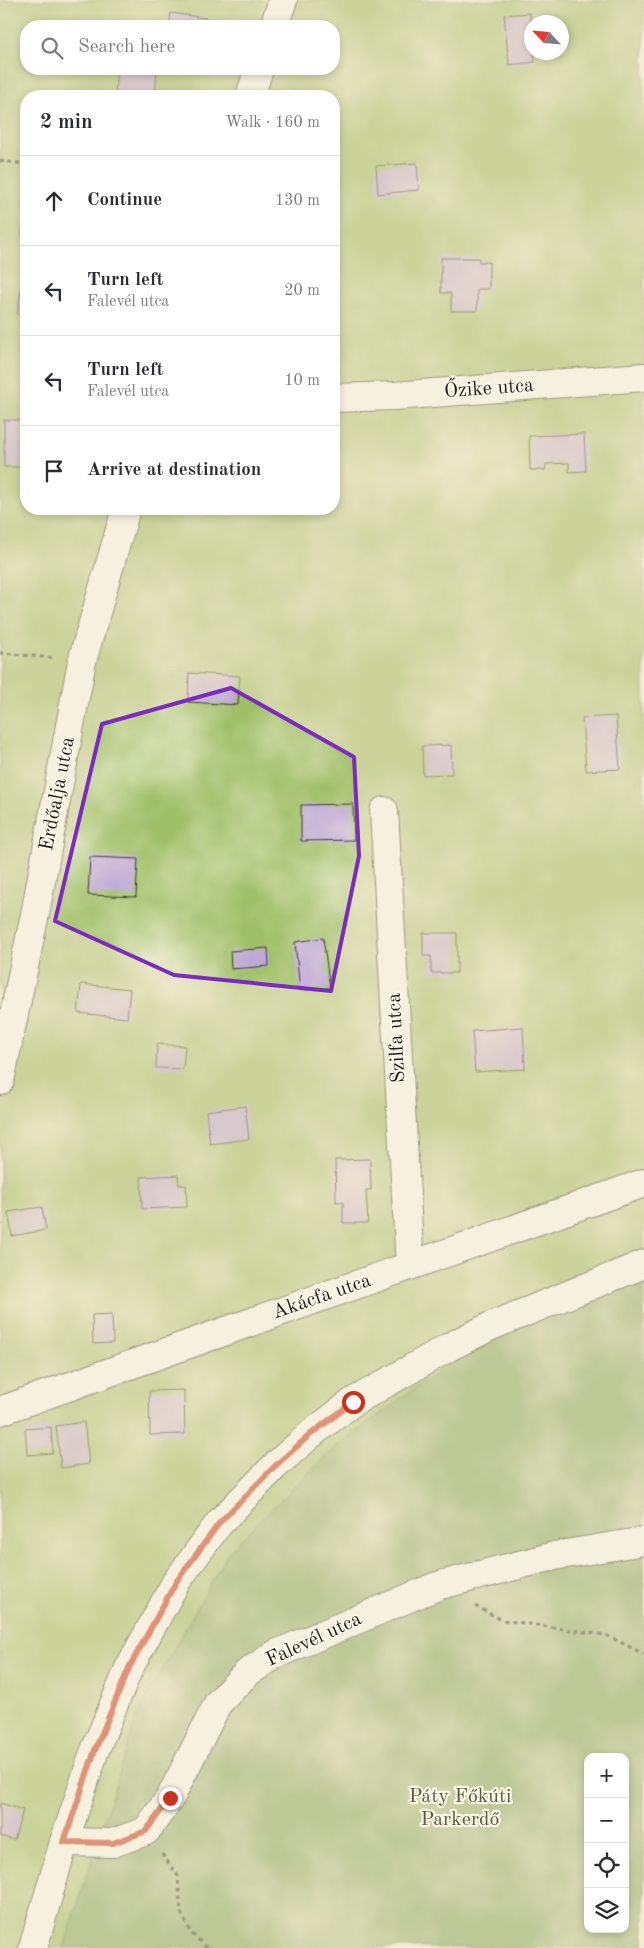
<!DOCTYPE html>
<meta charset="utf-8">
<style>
:root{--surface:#fff;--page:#f2f2f3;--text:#2b2b33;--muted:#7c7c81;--line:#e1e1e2}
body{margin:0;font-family:"Old Standard TT",serif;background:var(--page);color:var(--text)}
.controls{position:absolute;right:15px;bottom:15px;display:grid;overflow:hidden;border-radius:10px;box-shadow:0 2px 8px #0003}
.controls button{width:45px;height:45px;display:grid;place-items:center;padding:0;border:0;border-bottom:1px solid var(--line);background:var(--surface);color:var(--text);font:25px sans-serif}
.compass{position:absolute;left:524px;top:15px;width:45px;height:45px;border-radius:50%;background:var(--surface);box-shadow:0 2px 8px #0003;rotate:296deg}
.stop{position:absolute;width:15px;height:15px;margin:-11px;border:4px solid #c8321e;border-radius:50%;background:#fff}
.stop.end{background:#c8321e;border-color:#fff;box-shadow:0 1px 5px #0008}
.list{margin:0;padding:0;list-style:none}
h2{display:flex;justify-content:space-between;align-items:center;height:65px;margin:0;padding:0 20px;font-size:21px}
h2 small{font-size:16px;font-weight:400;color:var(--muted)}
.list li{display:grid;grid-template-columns:32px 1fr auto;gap:15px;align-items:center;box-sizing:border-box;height:90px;padding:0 20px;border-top:1px solid var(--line)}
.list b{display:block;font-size:19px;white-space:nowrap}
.list p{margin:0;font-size:16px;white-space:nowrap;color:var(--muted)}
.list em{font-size:16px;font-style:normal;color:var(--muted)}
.icon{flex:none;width:28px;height:28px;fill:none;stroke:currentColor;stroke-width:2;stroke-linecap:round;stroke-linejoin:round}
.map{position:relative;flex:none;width:644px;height:1948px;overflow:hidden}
.search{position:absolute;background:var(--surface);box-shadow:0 2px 8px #0003;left:20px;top:20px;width:320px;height:55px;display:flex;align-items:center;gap:12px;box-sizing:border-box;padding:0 18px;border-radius:20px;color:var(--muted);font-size:19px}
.panel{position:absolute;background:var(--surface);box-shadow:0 2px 8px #0003;left:20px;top:90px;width:320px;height:425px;border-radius:20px}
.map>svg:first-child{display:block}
.green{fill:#9fbf67;stroke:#5e6e42;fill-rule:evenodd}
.forest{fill:#7fa65c;stroke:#4e613c;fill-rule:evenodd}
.building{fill:#bda8d4}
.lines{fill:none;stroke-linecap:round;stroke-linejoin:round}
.street-casing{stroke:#3c3a35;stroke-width:30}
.secondary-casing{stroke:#3c3a35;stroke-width:30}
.path{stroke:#3c3a35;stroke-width:3;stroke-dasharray:4 4;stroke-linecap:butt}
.street{stroke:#fff;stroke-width:28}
.secondary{stroke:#fff;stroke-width:28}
.route{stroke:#c8321e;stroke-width:6}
.marked{fill:none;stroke:#7b2cbf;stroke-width:4;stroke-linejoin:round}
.labels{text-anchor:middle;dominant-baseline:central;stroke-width:4.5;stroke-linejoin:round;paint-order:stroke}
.street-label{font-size:20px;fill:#1c1c1c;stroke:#fcf5e5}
.park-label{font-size:20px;fill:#505d3a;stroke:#fcf5e5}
</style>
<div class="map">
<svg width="644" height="1948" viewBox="0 0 644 1948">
<rect width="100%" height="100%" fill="#fcf5e5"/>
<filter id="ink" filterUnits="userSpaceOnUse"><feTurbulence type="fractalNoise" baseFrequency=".02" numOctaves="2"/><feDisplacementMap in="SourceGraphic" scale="10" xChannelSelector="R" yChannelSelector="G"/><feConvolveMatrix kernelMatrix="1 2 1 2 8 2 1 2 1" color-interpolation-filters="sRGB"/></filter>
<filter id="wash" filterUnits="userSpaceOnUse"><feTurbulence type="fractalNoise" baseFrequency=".0096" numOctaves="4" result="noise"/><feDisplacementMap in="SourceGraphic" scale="20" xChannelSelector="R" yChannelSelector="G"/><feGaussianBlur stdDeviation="1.12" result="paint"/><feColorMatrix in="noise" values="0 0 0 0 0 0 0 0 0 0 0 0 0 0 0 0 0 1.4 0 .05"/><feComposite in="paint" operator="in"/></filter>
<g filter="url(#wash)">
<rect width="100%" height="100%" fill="#eee4c4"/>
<path class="green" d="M0,0H644V1277L138,1713L64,1948H0ZM532,22H562V52H532ZM26,26H334V69H26ZM26,96H334V509H26Z"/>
<path class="forest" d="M644,1277V1948H64L138,1713L229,1551L335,1447L490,1333ZM588,1757H625V1929H588Z"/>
<g id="blocks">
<g class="building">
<path d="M171,13L206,18L205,26H169Z"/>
<path d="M530,13L532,52H534L535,62L509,65L504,15Z"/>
<path d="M117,69H157L155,96H115Z"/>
<path d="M417,163L419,190L378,194L376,166Z"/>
<path d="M25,214H26V236L22,235Z"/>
<path d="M441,258H479V262H489V289H477V311H451V293H441Z"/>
<path d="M22,285L26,286V316L17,314Z"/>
<rect x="4" y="420" width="22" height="47"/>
<path d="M584,434L586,471L569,472V463L546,464L545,470H530L529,436Z"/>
<path d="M189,673L240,676L238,705L188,702Z"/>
<path d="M616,716L620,769L586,771L582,718Z"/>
<path d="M451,745L452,774L423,775L422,746Z"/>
<path d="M353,804L354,840L301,841V805Z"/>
<path d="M90,857L138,859L136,897L88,895Z"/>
<path d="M423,933H457V973H431V956H423Z"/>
<path d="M323,938L330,988L300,991L295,942Z"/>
<path d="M268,948L269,966L231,969L230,951Z"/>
<path d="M81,984L130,989L127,1018L78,1013Z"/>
<path d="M523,1027L525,1069L475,1072L472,1031Z"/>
<path d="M157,1044L185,1046L183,1069L156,1068Z"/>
<path d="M245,1106L249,1139L210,1144L206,1111Z"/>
<path d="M370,1159L371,1190H366L368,1223H343V1202H336L335,1160Z"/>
<path d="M178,1175L179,1185H186L187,1207L142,1209L141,1177Z"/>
<path d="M42,1207L46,1230L12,1236L8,1212Z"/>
<path d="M112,1314L113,1343L93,1344L92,1315Z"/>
<path d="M184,1390L185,1434L150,1435L149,1391Z"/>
<path d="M84,1422L89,1464L61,1468L56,1426Z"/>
<path d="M51,1427L53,1453L27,1455L25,1429Z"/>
<path d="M0,1803L23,1810L14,1840L0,1836Z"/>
</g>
</g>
</g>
<g filter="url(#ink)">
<use href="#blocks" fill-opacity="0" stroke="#3c3a35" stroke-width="1"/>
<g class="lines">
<defs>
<g id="street">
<path d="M274,26L283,0"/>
<path d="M250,96L259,69"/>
<path d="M334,398L394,396L644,377"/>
<path d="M384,811L410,1266"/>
<path d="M0,1081L35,914L82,661L126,509"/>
<path d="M0,1411L644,1183"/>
<path d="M64,1842L113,1843L146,1831L170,1798L218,1703L247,1673L276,1654L437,1586L554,1556L644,1541"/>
</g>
<path id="secondary" d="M33,1948L64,1842L95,1750L129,1668L176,1582L220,1522L276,1465L311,1434L353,1402L449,1347L491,1326L644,1264"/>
</defs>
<use href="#street" class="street-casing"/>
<use href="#secondary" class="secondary-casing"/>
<g class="path">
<path d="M0,161L26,164"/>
<path d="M0,653L54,658"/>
<path d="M475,1606L502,1620L606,1635L644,1654"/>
<path d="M162,1854L178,1876L181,1913L192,1934L207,1948"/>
</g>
<use href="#street" class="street"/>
<use href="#secondary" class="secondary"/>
</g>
</g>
<g class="lines" filter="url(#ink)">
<path class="route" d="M170,1798L146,1831L113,1843L64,1842L95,1750L129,1668L176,1582L220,1522L276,1465L311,1434L353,1402"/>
</g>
<path d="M0 0H644V1948H0ZM231,688L354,757L359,856L331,991L174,975L55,921L102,724Z" fill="#eee4c4" fill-opacity=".55" fill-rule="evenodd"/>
<path class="marked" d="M231,688L354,757L359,856L331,991L174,975L55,921L102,724Z"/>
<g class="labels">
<g class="street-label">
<text transform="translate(489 389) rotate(-4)">Őzike utca</text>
<text transform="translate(58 794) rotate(-79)">Erdőalja utca</text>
<text transform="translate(397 1038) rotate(-93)">Szilfa utca</text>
<text transform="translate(322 1297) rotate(-19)">Akácfa utca</text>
<text transform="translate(314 1640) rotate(-25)">Falevél utca</text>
</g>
<g class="park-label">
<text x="460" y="1797">Páty Főkúti<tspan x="460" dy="23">Parkerdő</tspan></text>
</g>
</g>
</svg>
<div class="controls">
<button>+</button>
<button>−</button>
<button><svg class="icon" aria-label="locate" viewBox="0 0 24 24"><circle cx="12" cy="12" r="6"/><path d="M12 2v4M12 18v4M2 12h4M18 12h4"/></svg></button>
<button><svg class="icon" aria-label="layers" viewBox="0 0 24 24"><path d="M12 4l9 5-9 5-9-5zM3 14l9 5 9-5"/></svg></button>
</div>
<svg class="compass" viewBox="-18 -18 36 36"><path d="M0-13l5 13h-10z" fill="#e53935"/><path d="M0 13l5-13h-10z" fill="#7c7c81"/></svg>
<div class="stop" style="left:353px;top:1402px"></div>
<div class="stop end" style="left:170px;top:1798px"></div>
<div class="search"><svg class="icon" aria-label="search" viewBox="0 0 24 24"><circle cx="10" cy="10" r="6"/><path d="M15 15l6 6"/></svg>Search here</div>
<section class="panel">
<h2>2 min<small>Walk · 160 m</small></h2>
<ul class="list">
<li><svg class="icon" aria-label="ahead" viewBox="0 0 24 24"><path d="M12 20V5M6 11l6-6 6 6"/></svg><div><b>Continue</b></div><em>130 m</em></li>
<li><svg class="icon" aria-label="left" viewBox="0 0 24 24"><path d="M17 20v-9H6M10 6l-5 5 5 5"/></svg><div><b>Turn left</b><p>Falevél utca</p></div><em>20 m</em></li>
<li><svg class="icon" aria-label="left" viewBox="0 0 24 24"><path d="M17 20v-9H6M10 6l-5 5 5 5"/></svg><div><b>Turn left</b><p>Falevél utca</p></div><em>10 m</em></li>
<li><svg class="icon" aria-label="arrive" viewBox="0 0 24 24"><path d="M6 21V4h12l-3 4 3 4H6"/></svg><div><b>Arrive at destination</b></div></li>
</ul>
</section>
</div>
